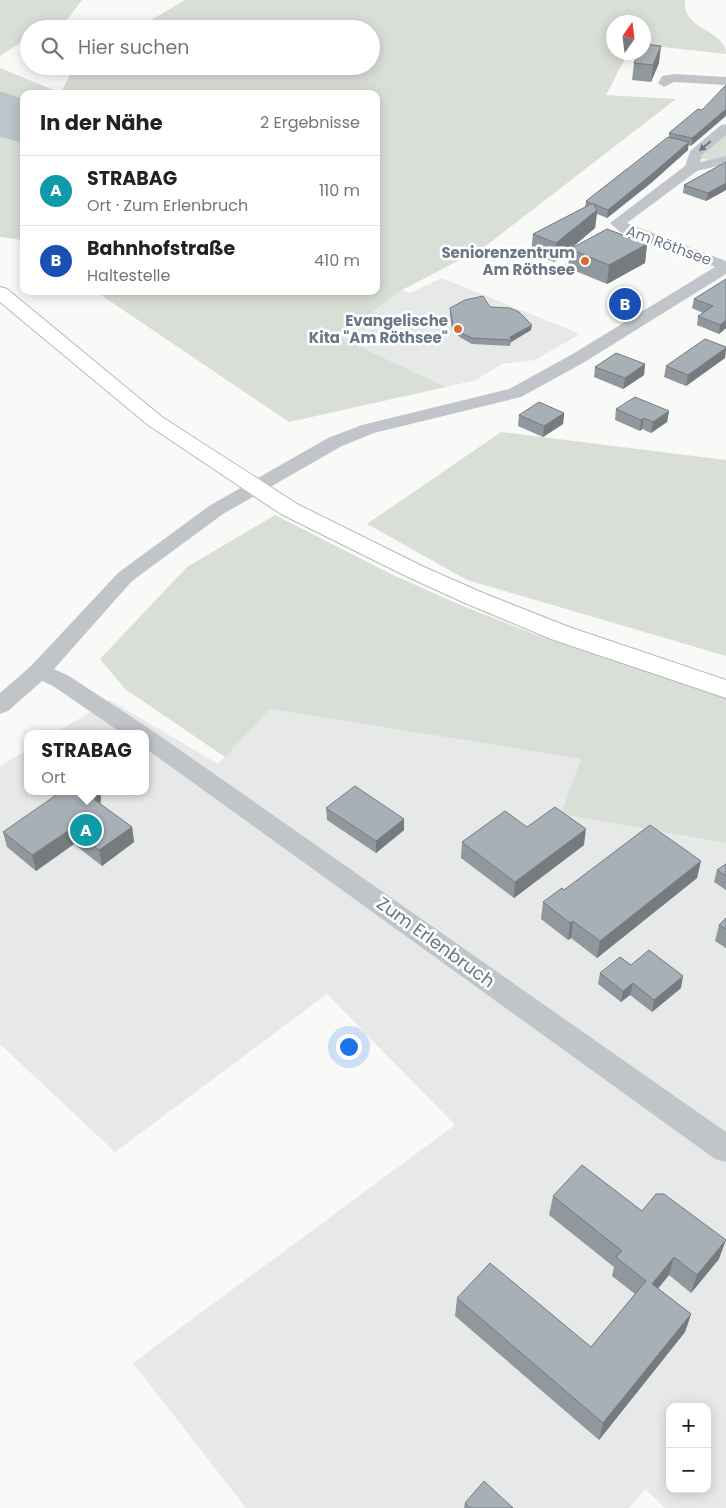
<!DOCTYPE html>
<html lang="de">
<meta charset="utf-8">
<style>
:root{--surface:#fff;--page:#f6f6f6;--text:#222;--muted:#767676;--line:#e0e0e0;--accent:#0b8043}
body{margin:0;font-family:Poppins,sans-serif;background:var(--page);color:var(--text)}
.controls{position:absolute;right:15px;bottom:15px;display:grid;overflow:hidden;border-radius:10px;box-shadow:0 2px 12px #0003}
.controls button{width:45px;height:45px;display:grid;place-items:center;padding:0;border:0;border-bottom:1px solid var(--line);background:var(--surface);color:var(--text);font:25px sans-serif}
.compass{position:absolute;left:606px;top:15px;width:45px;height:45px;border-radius:50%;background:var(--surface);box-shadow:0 2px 12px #0003;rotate:14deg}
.you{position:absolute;left:348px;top:1046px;width:18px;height:18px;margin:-12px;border:4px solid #fff;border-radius:50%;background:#1a73e8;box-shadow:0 0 0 8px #1a73e833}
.badge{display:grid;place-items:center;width:32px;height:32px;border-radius:50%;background:var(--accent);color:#fff;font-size:16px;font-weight:700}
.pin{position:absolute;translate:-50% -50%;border:2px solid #fff;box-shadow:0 1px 5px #0006}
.popup{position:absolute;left:24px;top:730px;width:125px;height:65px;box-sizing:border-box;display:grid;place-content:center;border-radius:10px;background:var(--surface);filter:drop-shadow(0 1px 4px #0005);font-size:16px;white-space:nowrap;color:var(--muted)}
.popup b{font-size:19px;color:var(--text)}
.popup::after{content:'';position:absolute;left:50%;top:100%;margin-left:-10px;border:10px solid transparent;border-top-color:var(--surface)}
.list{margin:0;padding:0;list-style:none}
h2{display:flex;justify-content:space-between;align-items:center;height:65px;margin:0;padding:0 20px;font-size:21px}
h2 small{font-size:16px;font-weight:400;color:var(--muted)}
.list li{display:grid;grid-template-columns:32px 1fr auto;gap:15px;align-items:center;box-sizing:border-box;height:70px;padding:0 20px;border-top:1px solid var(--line)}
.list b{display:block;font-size:19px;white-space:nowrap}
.list p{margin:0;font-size:16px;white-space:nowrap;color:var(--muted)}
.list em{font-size:16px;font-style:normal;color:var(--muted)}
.icon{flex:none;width:28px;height:28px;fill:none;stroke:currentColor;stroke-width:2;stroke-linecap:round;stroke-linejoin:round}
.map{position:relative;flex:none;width:726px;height:1508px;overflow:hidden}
.search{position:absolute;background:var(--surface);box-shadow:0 2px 12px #0003;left:20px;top:20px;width:360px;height:55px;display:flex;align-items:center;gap:12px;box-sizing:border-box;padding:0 18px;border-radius:28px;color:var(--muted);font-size:19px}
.panel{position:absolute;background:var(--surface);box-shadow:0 2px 12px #0003;left:20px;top:90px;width:360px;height:205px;border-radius:10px}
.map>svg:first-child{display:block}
.built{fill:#e7e9e9;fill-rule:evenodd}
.green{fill:#d9ded7}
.water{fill:#bbc5ca}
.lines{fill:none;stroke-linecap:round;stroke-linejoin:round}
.major-casing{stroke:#b5b9be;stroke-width:2}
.minor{fill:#c1c5c9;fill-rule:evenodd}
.major{fill:#fff;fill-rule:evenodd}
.wall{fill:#90979d}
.shaded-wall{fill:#767b80}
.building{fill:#a8b0b7;stroke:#767b80}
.oneway{fill:#6a7887}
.poi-dot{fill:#dd6934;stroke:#fff;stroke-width:2}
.labels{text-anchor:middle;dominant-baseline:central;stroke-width:5;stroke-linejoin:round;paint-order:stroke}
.far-street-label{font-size:15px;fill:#6a7887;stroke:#fff}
.far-poi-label{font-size:15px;font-weight:bold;fill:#6a7887;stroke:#fff;text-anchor:end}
.street-label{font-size:18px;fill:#6a7887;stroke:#fff}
</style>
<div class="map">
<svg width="726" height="1508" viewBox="0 0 726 1508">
<rect width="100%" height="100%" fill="#f9faf8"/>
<g class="built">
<path d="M442,278L580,334L535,360L502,364L476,380L446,387L338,337L402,290L410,293Z"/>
<path d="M110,700L218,764L270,709L582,759L562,814L726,843V1508H665L645,1489L629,1508H246L133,1363L455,1125L327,994L115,1152L0,1044V766L27,750V791H145V734H54ZM670,1407H707V1489H670Z"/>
</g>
<g class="green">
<path d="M0,0H82L60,29H29V37L0,56Z"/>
<path d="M185,0H685C681,31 726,29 726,54L644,45V22H614V52L628,53L606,95L676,99L483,248L402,290L339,337L446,387L289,422L95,291H376V94H24V99L0,91V68L61,93L74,66H371V29H136Z"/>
<path d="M726,132V157L711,160L701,159L700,156Z"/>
<path d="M0,137L24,143V243L17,239L0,237Z"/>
<path d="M501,432L726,460V656L467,580L367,524Z"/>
<path d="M275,515L391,574L458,604L542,637L726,698V843L561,814L581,759L270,709L225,757L125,689L100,659L187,567Z"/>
</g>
<path class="water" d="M0,91L24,99V143L0,137Z"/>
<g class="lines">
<defs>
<path id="major" d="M0,287L7,289L162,417L297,504L424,567L483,593L569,627L726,680V698L551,639L465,603L408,577L281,514L148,425L0,302Z"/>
</defs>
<use href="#major" class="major-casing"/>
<g class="minor">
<path d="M674,74L726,77V85L674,82L664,87L658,83L662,76Z"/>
<path d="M726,124V135L702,155L700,162L726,156V164L697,171L627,223L726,261V274L583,363L521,397L374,433L342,446L223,514L132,581L54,669L69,676L153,731L726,1132V1162L715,1159L145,748V734H123L53,686L42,681L8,711L0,714V693L31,666L118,573L209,506L328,438L362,425L509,389L571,355L715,267L620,232L610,223L685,166L690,151L721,125Z"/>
</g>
<use href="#major" class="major"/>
</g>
<g class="wall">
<path d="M634,63H659L651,82L632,80Z"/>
<path d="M698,109L691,146L688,145V150L651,183L607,218L597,214L595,228L572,248L647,244L645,263L607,284L568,268L570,249L554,262L531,253L533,234L585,207L586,201L669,137V133Z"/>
<path d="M726,162V190L706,201L683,193L684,185Z"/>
<path d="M726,279V328L719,334L697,325L698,316L703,313L692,308L694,299Z"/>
<path d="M490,307L531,330L511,342L510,346L472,344L461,338L452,330L450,314V308Z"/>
<path d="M726,347L725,358L686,386L664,377L666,366Z"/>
<path d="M645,364L644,375L623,389L594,377L595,367Z"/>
<path d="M616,409L669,411L667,422L651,433L642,429L640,431L615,420Z"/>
<path d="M564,413L563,424L543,437L518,426L519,415Z"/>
<path d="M87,791H100L101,799L100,804L132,827L134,842L102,866L74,844L36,871L7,847L3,832Z"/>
<path d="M326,808L404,830L376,853L327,820Z"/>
<path d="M527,827L584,845L514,898L461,858L462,842Z"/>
<path d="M726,864V890L714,882L717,870Z"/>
<path d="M697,878L597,958L571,938L568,940L541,919L543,902L564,890Z"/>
<path d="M726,918V948L715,941L719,925Z"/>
<path d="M631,965L681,988L652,1012L630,995L621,1002L598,984L600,973Z"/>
<path d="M553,1196L642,1211L719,1259L691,1293L669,1275L658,1288L691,1314L685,1332L599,1440L455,1316L457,1298L591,1347L635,1294L612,1276L614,1267L549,1215Z"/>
<path d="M465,1503L513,1508H464Z"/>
</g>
<g class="shaded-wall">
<path d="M661,46L659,63L651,82L653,65Z"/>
<path d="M726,109V116L691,146L692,138Z"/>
<path d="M689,142L688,150L651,183L607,218L608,210Z"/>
<path d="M726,183V190L706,201L708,193Z"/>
<path d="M597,210L595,228L554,262L556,243Z"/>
<path d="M647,244L645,263L607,284L609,265Z"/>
<path d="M726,320V328L719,334L720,325Z"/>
<path d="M532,325L531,330L511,342L510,337Z"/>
<path d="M726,348L725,358L686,386L688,375Z"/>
<path d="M645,364L644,375L623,389L625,378Z"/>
<path d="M669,411L667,422L651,433L653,422Z"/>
<path d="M564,413L563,424L543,437L544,426Z"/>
<path d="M644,418L642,429L640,431L641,420Z"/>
<path d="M97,791H100L101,799L98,815L95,800Z"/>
<path d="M404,819V830L376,853V841Z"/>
<path d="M132,827L134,842L102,866L99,850Z"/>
<path d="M71,829L74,844L36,871L32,855Z"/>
<path d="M586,829L584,845L514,898L515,882Z"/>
<path d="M701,861L697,878L597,958L600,941Z"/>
<path d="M573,921L571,938L568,940L570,923Z"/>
<path d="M683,976L681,988L652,1012L654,1000Z"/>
<path d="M633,983L630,995L621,1002L623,991Z"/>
<path d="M726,1240L719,1259L691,1293L697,1275Z"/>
<path d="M674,1257L669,1275L647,1302L652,1284Z"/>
<path d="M691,1314L685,1332L599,1440L603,1423Z"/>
</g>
<g class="building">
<path d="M644,44L661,46L653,65L634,63L639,52H644Z"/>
<path d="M726,85V109L692,138L669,133L698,109L702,110Z"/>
<path d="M668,137L689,142L652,174L608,210L594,204L593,203L592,204L586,201Z"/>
<path d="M726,162V183L708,193L684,185Z"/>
<path d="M593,203L597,210L556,243L533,234Z"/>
<path d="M607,229L647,244L609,265L570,249Z"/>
<path d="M726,279V320L720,325L698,316L713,306L694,299Z"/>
<path d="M483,296L490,307L510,308L519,312L532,325L510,337L511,340L472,338L461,333L453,325L450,308L465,300Z"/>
<path d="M705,339L726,347V348L688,375L666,366Z"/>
<path d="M616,353L645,364L625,378L595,367Z"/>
<path d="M635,397L669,411L653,422L644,418L641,420L616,409Z"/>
<path d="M539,402L564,413L544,426L519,415Z"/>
<path d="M355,786L404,819L376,841L326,808Z"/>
<path d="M62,791H84L85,793L87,791H97L95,800L132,827L99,850L71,829L32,855L3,832Z"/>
<path d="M555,807L586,829L515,882L462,842L505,811L527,827Z"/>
<path d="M650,825L701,861L600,941L573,921L570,923L543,902L562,888L564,890Z"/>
<path d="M726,864V876L717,870Z"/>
<path d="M726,918V929L719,925Z"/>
<path d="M649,950L683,976L654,1000L633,983L623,991L600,973L620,957L631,965Z"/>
<path d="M582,1165L642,1211L656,1194H664L726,1240L697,1275L674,1257L652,1284L691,1314L603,1423L457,1298L490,1263L591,1347L646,1281L616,1257L622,1251L553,1196Z"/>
<path d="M484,1481L513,1508H470L465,1503Z"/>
</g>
<defs><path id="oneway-solid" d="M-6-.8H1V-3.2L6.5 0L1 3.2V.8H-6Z" transform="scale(1.25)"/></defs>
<use class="oneway" href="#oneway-solid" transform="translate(705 146) rotate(140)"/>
<g class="poi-dot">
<circle cx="585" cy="261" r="5"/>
<circle cx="458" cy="329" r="5"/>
</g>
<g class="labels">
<g class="far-street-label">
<text transform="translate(669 245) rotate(20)">Am Röthsee</text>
</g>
<g class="far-poi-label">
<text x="575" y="252">Seniorenzentrum<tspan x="575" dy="17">Am Röthsee</tspan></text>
<text x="448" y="320">Evangelische<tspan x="448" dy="17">Kita "Am Röthsee"</tspan></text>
</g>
<g class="street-label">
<text transform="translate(436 942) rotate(36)">Zum Erlenbruch</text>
</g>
</g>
</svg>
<div class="controls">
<button>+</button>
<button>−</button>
</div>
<svg class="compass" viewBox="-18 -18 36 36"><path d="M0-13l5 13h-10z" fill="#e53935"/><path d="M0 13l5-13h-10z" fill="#767676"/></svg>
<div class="you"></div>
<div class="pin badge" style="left:86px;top:830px;background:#0f9aa8">A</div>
<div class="popup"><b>STRABAG</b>Ort</div>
<div class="pin badge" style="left:625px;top:304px;background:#1a4fb4">B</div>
<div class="search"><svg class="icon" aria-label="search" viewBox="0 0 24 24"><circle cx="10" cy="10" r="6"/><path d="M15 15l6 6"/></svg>Hier suchen</div>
<section class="panel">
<h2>In der Nähe<small>2 Ergebnisse</small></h2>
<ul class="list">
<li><span class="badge" style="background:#0f9aa8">A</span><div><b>STRABAG</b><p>Ort · Zum Erlenbruch</p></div><em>110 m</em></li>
<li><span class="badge" style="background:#1a4fb4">B</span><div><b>Bahnhofstraße</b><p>Haltestelle</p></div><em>410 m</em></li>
</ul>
</section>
</div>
